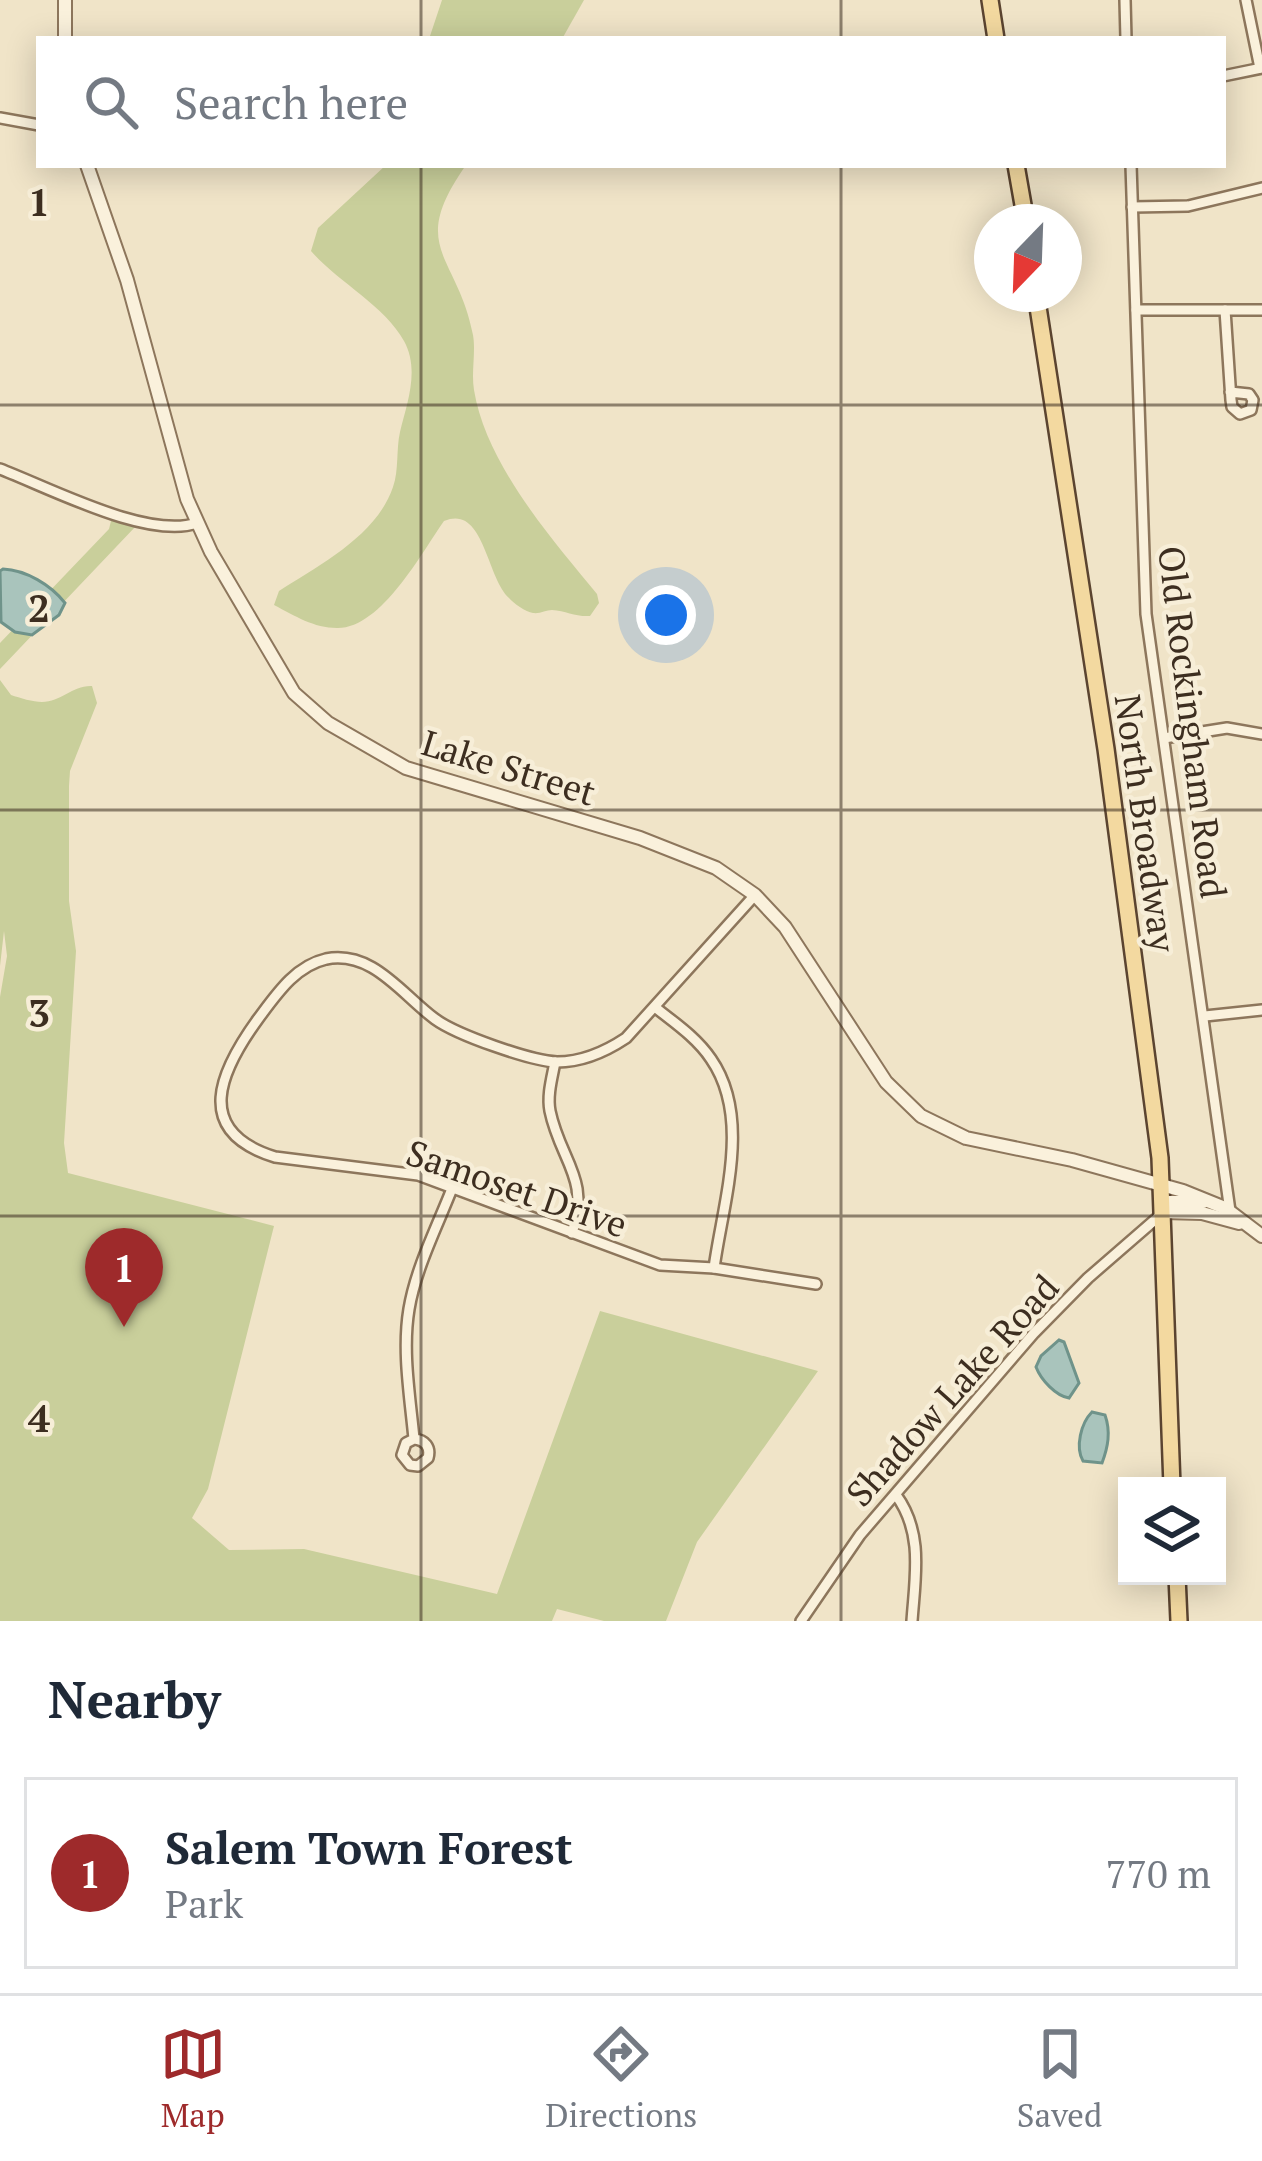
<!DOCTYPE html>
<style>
:root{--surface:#fff;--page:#f2f2f3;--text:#1f2937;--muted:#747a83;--line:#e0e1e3;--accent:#9e2a2b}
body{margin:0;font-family:"PT Serif",serif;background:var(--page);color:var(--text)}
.controls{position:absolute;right:36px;bottom:36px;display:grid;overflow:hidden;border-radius:0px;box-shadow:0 6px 30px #0003}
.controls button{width:108px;height:108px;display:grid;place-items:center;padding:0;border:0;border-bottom:3px solid var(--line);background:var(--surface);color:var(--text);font:60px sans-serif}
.compass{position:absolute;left:974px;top:204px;width:108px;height:108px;border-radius:50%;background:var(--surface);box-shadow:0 6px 30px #0003;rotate:203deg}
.you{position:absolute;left:666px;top:615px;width:42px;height:42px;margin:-30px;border:9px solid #fff;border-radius:50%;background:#1a73e8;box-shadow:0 0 0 18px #1a73e833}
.badge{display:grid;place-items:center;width:78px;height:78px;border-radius:50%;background:var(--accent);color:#fff;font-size:39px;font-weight:700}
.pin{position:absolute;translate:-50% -99px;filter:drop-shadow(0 3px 6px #0008)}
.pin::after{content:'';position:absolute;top:63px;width:42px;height:36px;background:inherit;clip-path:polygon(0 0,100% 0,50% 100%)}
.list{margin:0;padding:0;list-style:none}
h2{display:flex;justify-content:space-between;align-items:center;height:156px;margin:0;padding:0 48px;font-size:51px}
h2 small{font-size:39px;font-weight:400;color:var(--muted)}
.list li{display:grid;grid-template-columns:78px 1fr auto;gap:36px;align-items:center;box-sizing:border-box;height:192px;margin:0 24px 24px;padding:0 24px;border:3px solid var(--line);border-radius:0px}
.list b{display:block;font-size:45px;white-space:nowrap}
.list p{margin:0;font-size:39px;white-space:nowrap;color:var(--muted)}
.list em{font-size:39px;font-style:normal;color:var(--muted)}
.icon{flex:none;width:66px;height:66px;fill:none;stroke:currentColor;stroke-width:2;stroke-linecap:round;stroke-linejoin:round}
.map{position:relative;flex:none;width:1262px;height:1621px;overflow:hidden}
.search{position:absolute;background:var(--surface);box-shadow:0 6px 30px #0003;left:36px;right:36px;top:36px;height:132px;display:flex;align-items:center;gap:30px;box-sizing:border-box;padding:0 42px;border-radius:0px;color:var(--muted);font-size:45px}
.sheet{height:372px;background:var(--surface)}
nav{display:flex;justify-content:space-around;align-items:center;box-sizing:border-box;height:168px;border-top:3px solid var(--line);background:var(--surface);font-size:33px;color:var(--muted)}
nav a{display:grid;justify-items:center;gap:6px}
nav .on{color:var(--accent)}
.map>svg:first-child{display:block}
.green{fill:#c9cf9b}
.water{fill:#a9c4bc;stroke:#6f938a;stroke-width:3}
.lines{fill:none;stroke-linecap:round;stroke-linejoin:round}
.minor-casing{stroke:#8d765c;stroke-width:14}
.tertiary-casing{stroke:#8d765c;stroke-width:16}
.primary-casing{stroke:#5b4430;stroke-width:20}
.minor{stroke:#faf1dc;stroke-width:9}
.tertiary{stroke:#faf1dc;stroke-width:12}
.primary{stroke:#f3d9a0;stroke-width:15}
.grid{fill:none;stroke:#3d2e20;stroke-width:3;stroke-opacity:0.55}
.labels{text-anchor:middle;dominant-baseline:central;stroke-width:9;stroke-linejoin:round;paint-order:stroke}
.street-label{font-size:36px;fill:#3d2e20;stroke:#f7eed8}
.grid-label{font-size:39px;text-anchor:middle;font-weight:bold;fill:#3d2e20;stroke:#f7eed8;stroke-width:9;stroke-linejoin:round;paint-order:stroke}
</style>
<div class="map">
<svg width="1262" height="1621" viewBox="0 0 1262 1621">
<rect width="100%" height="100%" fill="#f0e4c8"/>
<g class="green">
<path d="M442,0H584L562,39H429Z"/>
<path d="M386,165H466C407,249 457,253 473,335C476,352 471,372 474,390C486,464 551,538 597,594L599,603L590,616C576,617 566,611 552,610C546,610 540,614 533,613C526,612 513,603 509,598C486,576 484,504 444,521C422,552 381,629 337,628C314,628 295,616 274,605L279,591C320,565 377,535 393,487C399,470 396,449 400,432C407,403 420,370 404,341C384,305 338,282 311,251L318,228Z"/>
<path d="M106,515L136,526L0,669V643L109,529L111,521Z"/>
<path d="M0,680L11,695C20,698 33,702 42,702C61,702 73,685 92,686L97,703L70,771L69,786V901L76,951L64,1143L68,1173L274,1226L208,1489L192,1518L229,1550L304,1549L497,1594L600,1311L818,1371L697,1542L666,1621H604L557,1609L552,1621H0V997L7,956L4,931L0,966Z"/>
</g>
<g class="water">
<path d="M3,569C26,570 51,585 65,603L59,615L32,635L15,632L1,622L0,571Z"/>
<path d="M1059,1340L1064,1342L1079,1383L1069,1398C1056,1396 1041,1380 1036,1367L1041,1356Z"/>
<path d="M1092,1412L1105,1415C1111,1432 1108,1447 1102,1463L1083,1461C1075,1447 1081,1423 1092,1412Z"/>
</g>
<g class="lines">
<defs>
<g id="minor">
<path d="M1125,0L1126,39"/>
<path d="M1246,0L1260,68"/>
<path d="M1223,76L1262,68"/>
<path d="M0,118L39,125"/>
<path d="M1131,165L1146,614L1230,1211"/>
<path d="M1132,207L1188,206L1262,188"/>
<path d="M1136,310H1262"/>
<path d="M1225,310L1231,400L1232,407L1240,414L1251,410L1253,400L1249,394L1230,392"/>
<path d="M0,469C50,488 148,540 197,523"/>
<path d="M1164,738L1227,728L1262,734"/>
<path d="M755,895L626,1038C605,1052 582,1062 557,1062C531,1061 457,1035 435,1019C402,995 373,950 326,959C295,966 276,995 258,1019C221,1070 191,1131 275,1157L418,1175L660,1265L714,1268L816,1284"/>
<path d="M656,1008C675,1023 697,1038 711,1059C752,1118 723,1202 714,1268"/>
<path d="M1205,1016L1262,1010"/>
<path d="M555,1062C552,1078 547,1095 550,1111C560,1160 591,1179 572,1233"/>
<path d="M414,1439C425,1440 431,1447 428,1458L418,1466L410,1465L402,1455L406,1443L414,1439C410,1396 402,1351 409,1309C416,1267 438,1225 453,1186"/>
<path d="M896,1495C924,1533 915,1577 912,1621"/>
<path d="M801,1621L860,1535L1034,1333L1088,1278L1164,1212"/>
</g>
<g id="tertiary">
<path d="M65,39V0"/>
<path d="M87,165L127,280L187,499L211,552L294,693L328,723L406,768L640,838L716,868L755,895L785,927L886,1082L921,1116L966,1138L1072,1160L1183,1191L1225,1208L1262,1236"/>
<path d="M1163,1202H1203"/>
<path d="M1164,1212L1202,1213L1239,1223"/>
</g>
<g id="primary">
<path d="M990,0L996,39"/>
<path d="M1016,165L1026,222"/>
<path d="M1036,294L1106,749L1160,1158L1172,1486"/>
<path d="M1177,1576L1179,1621"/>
</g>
</defs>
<use href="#minor" class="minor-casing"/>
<use href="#tertiary" class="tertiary-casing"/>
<use href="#primary" class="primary-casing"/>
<use href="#minor" class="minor"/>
<use href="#tertiary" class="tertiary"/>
<use href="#primary" class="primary"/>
</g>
<path class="grid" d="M421,0V39M841,0V39M421,165V1621M841,165V1621M0,405H1262M0,810H1262M0,1216H1262"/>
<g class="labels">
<g class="street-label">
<text transform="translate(1193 722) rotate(83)">Old Rockingham Road</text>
<text transform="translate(509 767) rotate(17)">Lake Street</text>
<text transform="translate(1146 823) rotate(82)">North Broadway</text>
<text transform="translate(517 1188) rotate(19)">Samoset Drive</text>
<text transform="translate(952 1390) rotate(-48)">Shadow Lake Road</text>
</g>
</g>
<g class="grid-label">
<text x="39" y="216">1</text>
<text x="39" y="622">2</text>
<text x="39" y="1027">3</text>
<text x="39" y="1432">4</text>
</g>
</svg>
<div class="controls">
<button><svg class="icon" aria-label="layers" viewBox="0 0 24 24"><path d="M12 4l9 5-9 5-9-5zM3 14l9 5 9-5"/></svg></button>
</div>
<svg class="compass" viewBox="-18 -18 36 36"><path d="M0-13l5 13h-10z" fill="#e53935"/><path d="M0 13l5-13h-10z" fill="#747a83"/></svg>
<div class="you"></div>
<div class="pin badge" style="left:124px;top:1327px">1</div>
<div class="search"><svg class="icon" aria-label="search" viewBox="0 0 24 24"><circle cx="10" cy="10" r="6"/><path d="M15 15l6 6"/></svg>Search here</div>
</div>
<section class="sheet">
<h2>Nearby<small></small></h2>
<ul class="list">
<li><span class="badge">1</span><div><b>Salem Town Forest</b><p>Park</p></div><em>770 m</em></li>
</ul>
</section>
<nav>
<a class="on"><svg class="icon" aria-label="map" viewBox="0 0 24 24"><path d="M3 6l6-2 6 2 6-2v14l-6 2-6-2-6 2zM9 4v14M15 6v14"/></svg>Map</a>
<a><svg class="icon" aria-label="directions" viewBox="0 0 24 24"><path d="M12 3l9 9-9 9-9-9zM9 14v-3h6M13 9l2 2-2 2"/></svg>Directions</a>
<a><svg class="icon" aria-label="saved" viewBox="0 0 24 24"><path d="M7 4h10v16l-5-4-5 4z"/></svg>Saved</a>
</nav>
